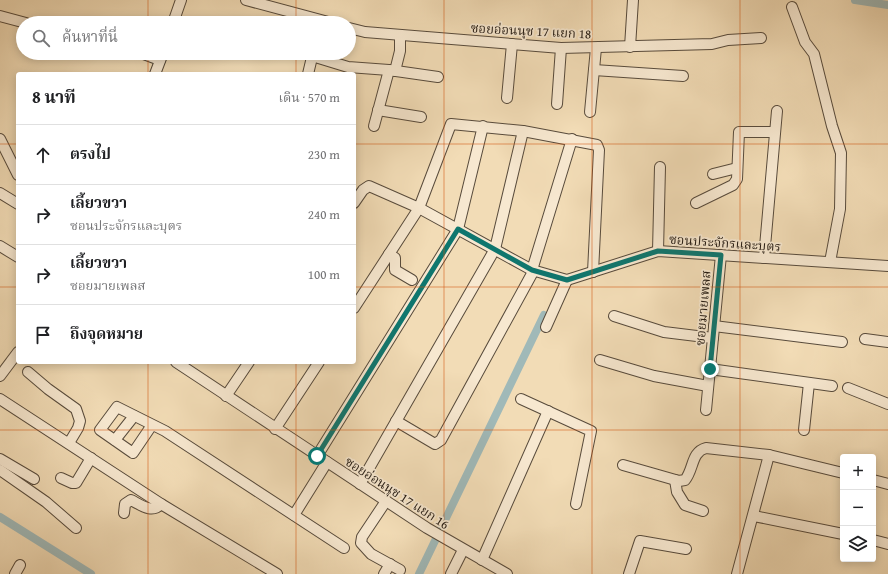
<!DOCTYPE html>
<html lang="th">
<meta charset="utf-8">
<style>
:root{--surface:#fff;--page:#f2f2f2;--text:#202124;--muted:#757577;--line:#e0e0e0}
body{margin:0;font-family:"Gentium Book Plus","Noto Serif Thai",serif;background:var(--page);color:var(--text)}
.controls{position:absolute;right:12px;bottom:12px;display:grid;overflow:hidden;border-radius:4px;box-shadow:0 2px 10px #0003}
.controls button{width:36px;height:36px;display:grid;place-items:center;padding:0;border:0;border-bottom:1px solid var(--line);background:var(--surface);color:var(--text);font:20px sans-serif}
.stop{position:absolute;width:12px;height:12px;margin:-9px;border:3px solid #0f766e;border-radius:50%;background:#fff}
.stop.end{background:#0f766e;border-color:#fff;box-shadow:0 1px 4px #0008}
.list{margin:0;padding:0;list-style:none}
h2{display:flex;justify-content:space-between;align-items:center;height:52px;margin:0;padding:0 16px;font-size:17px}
h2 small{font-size:13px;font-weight:400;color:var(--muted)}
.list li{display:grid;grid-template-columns:26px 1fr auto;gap:12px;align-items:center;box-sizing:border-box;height:60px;padding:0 16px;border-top:1px solid var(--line)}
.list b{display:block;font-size:15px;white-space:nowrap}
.list p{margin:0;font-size:13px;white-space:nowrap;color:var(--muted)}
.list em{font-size:13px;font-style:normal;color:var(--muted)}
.icon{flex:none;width:22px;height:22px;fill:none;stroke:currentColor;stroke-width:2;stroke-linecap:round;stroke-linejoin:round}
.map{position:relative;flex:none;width:888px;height:574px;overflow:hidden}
.search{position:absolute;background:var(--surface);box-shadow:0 2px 10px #0003;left:16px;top:16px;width:340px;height:44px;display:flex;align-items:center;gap:10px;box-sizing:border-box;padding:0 14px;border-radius:22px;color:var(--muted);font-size:15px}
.panel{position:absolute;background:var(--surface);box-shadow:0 2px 10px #0003;left:16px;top:72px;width:340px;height:292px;border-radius:4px}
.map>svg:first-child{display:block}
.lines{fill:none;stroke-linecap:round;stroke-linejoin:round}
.canal{stroke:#a0b9b8;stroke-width:8}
.minor-casing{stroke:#584b3c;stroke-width:12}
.minor{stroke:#f7e8d0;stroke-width:10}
.route{stroke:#0f766e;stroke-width:5}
.grid{fill:none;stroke:#d4530d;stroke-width:1;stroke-opacity:0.55}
.labels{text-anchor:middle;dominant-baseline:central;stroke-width:3.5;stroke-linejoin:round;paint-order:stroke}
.street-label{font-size:13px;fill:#241b13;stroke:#f7e8d0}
</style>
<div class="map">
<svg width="888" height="574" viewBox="0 0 888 574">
<rect width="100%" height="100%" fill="#f2dcb6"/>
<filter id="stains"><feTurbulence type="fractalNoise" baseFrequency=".005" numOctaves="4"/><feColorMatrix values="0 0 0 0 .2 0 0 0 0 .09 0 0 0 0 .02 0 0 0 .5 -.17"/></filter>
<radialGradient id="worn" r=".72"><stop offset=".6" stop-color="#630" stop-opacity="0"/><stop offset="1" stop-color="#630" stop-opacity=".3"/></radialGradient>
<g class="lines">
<g class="canal">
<path d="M855,0L888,5"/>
<path d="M0,517L91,574"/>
<path d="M419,574L544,315"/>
</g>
<defs>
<g id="minor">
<path d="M246,0L332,23"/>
<path d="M792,7L805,42L814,54L832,126L841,153L840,209L830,262"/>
<path d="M0,16L26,23"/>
<path d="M173,23L181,0"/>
<path d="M349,28L365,32L561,48L712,44L728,40L761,38"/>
<path d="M630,47L633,0"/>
<path d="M141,53L160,60"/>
<path d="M312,56L348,67L389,70L438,77"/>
<path d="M594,70L683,76"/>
<path d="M395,71L400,51V35"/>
<path d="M155,74L163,53"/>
<path d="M308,74L313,53"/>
<path d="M507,98L512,44"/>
<path d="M557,104L561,48"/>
<path d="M378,110L421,117"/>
<path d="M590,112L596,48"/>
<path d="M374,126L389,70"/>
<path d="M0,139L18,175"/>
<path d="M713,174L737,168"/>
<path d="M0,193L18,204"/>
<path d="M354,203L363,190L369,186L419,208L532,270L567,280L658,251L888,266"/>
<path d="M696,203L733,185L737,179L739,132H775"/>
<path d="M0,246L18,257"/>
<path d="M658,251L660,167"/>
<path d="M389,254L395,258V270L412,280"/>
<path d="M764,258L777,111"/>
<path d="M532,270L572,139"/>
<path d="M354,308L419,208L451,124L523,131L597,145L599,150L593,272"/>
<path d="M614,316L664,332L713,338"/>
<path d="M714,326L842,342"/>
<path d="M546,327L567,280"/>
<path d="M865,339L888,342"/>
<path d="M600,360L654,376L708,386"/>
<path d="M176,362L427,528L507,574"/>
<path d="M710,369L832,386"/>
<path d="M28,372L48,389L76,409L80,421L78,428L69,443"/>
<path d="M0,376L18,352"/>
<path d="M848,388L888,404"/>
<path d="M226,396L249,362"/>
<path d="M0,399L161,504L277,574"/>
<path d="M521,399L591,431L576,504"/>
<path d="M706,410L721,255"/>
<path d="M396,421L435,444L441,440L534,270"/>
<path d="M152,425L133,453L100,430L117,407L165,431L344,548"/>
<path d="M275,429L319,362"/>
<path d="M804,430L809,383"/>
<path d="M115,440L134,416"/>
<path d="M317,456L458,229L483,126"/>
<path d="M0,459L34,479"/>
<path d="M623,465L679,481L685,480C694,469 691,452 706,448L769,455L843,473"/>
<path d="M0,470L46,502L76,528"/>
<path d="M61,478L72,483H76L91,458"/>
<path d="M675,480L677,492L685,505L703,511"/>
<path d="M873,480L888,484"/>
<path d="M360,484L495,249L523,131"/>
<path d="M386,501L362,537L361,543L371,554L400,570"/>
<path d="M124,513L125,504L131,500C141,505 152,514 161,504"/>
<path d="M294,515L327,462"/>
<path d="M754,516L843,534"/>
<path d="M873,540L888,544"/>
<path d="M482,560L548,411"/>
<path d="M15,574L20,565"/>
<path d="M384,574L390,564"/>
<path d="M451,574L463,550"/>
<path d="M629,574L640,541L686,549"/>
<path d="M737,574L769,455"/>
</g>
</defs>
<use href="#minor" class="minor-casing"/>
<use href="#minor" class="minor"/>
</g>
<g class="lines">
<path class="route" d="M317,456L458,229L532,270L567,280L658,251L721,255L710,369"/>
</g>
<path class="grid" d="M148,0V23M296,0V23M444,0V574M592,0V574M740,0V574M148,53V74M296,53V74M0,144H18M354,144H888M0,287H18M354,287H888M148,362V574M296,362V574M0,430H888"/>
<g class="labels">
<g class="street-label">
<text transform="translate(531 31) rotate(3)">ซอยอ่อนนุช 17 แยก 18</text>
<text transform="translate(725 243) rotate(4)">ซอนประจักรและบุตร</text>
<text transform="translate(703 308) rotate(-85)">ซอยมายเพลส</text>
<text transform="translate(397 493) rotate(33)">ซอยอ่อนนุช 17 แยก 16</text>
</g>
</g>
<rect width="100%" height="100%" filter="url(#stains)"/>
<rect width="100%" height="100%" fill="url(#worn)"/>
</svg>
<div class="controls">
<button>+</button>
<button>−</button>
<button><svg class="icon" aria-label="layers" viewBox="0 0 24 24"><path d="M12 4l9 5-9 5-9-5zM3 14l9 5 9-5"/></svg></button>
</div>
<div class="stop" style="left:317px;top:456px"></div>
<div class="stop end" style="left:710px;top:369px"></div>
<div class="search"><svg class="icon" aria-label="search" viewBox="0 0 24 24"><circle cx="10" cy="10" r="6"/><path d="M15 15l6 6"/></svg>ค้นหาที่นี่</div>
<section class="panel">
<h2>8 นาที<small>เดิน · 570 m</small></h2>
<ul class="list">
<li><svg class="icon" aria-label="ahead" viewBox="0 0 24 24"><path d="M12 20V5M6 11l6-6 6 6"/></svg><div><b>ตรงไป</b></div><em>230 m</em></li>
<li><svg class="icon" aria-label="right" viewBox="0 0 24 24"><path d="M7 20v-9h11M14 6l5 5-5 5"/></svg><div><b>เลี้ยวขวา</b><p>ซอนประจักรและบุตร</p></div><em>240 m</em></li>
<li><svg class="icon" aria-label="right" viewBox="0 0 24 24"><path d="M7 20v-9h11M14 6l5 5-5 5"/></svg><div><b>เลี้ยวขวา</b><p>ซอยมายเพลส</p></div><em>100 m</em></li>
<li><svg class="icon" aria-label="arrive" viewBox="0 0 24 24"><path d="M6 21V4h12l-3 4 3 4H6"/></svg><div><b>ถึงจุดหมาย</b></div></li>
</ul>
</section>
</div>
